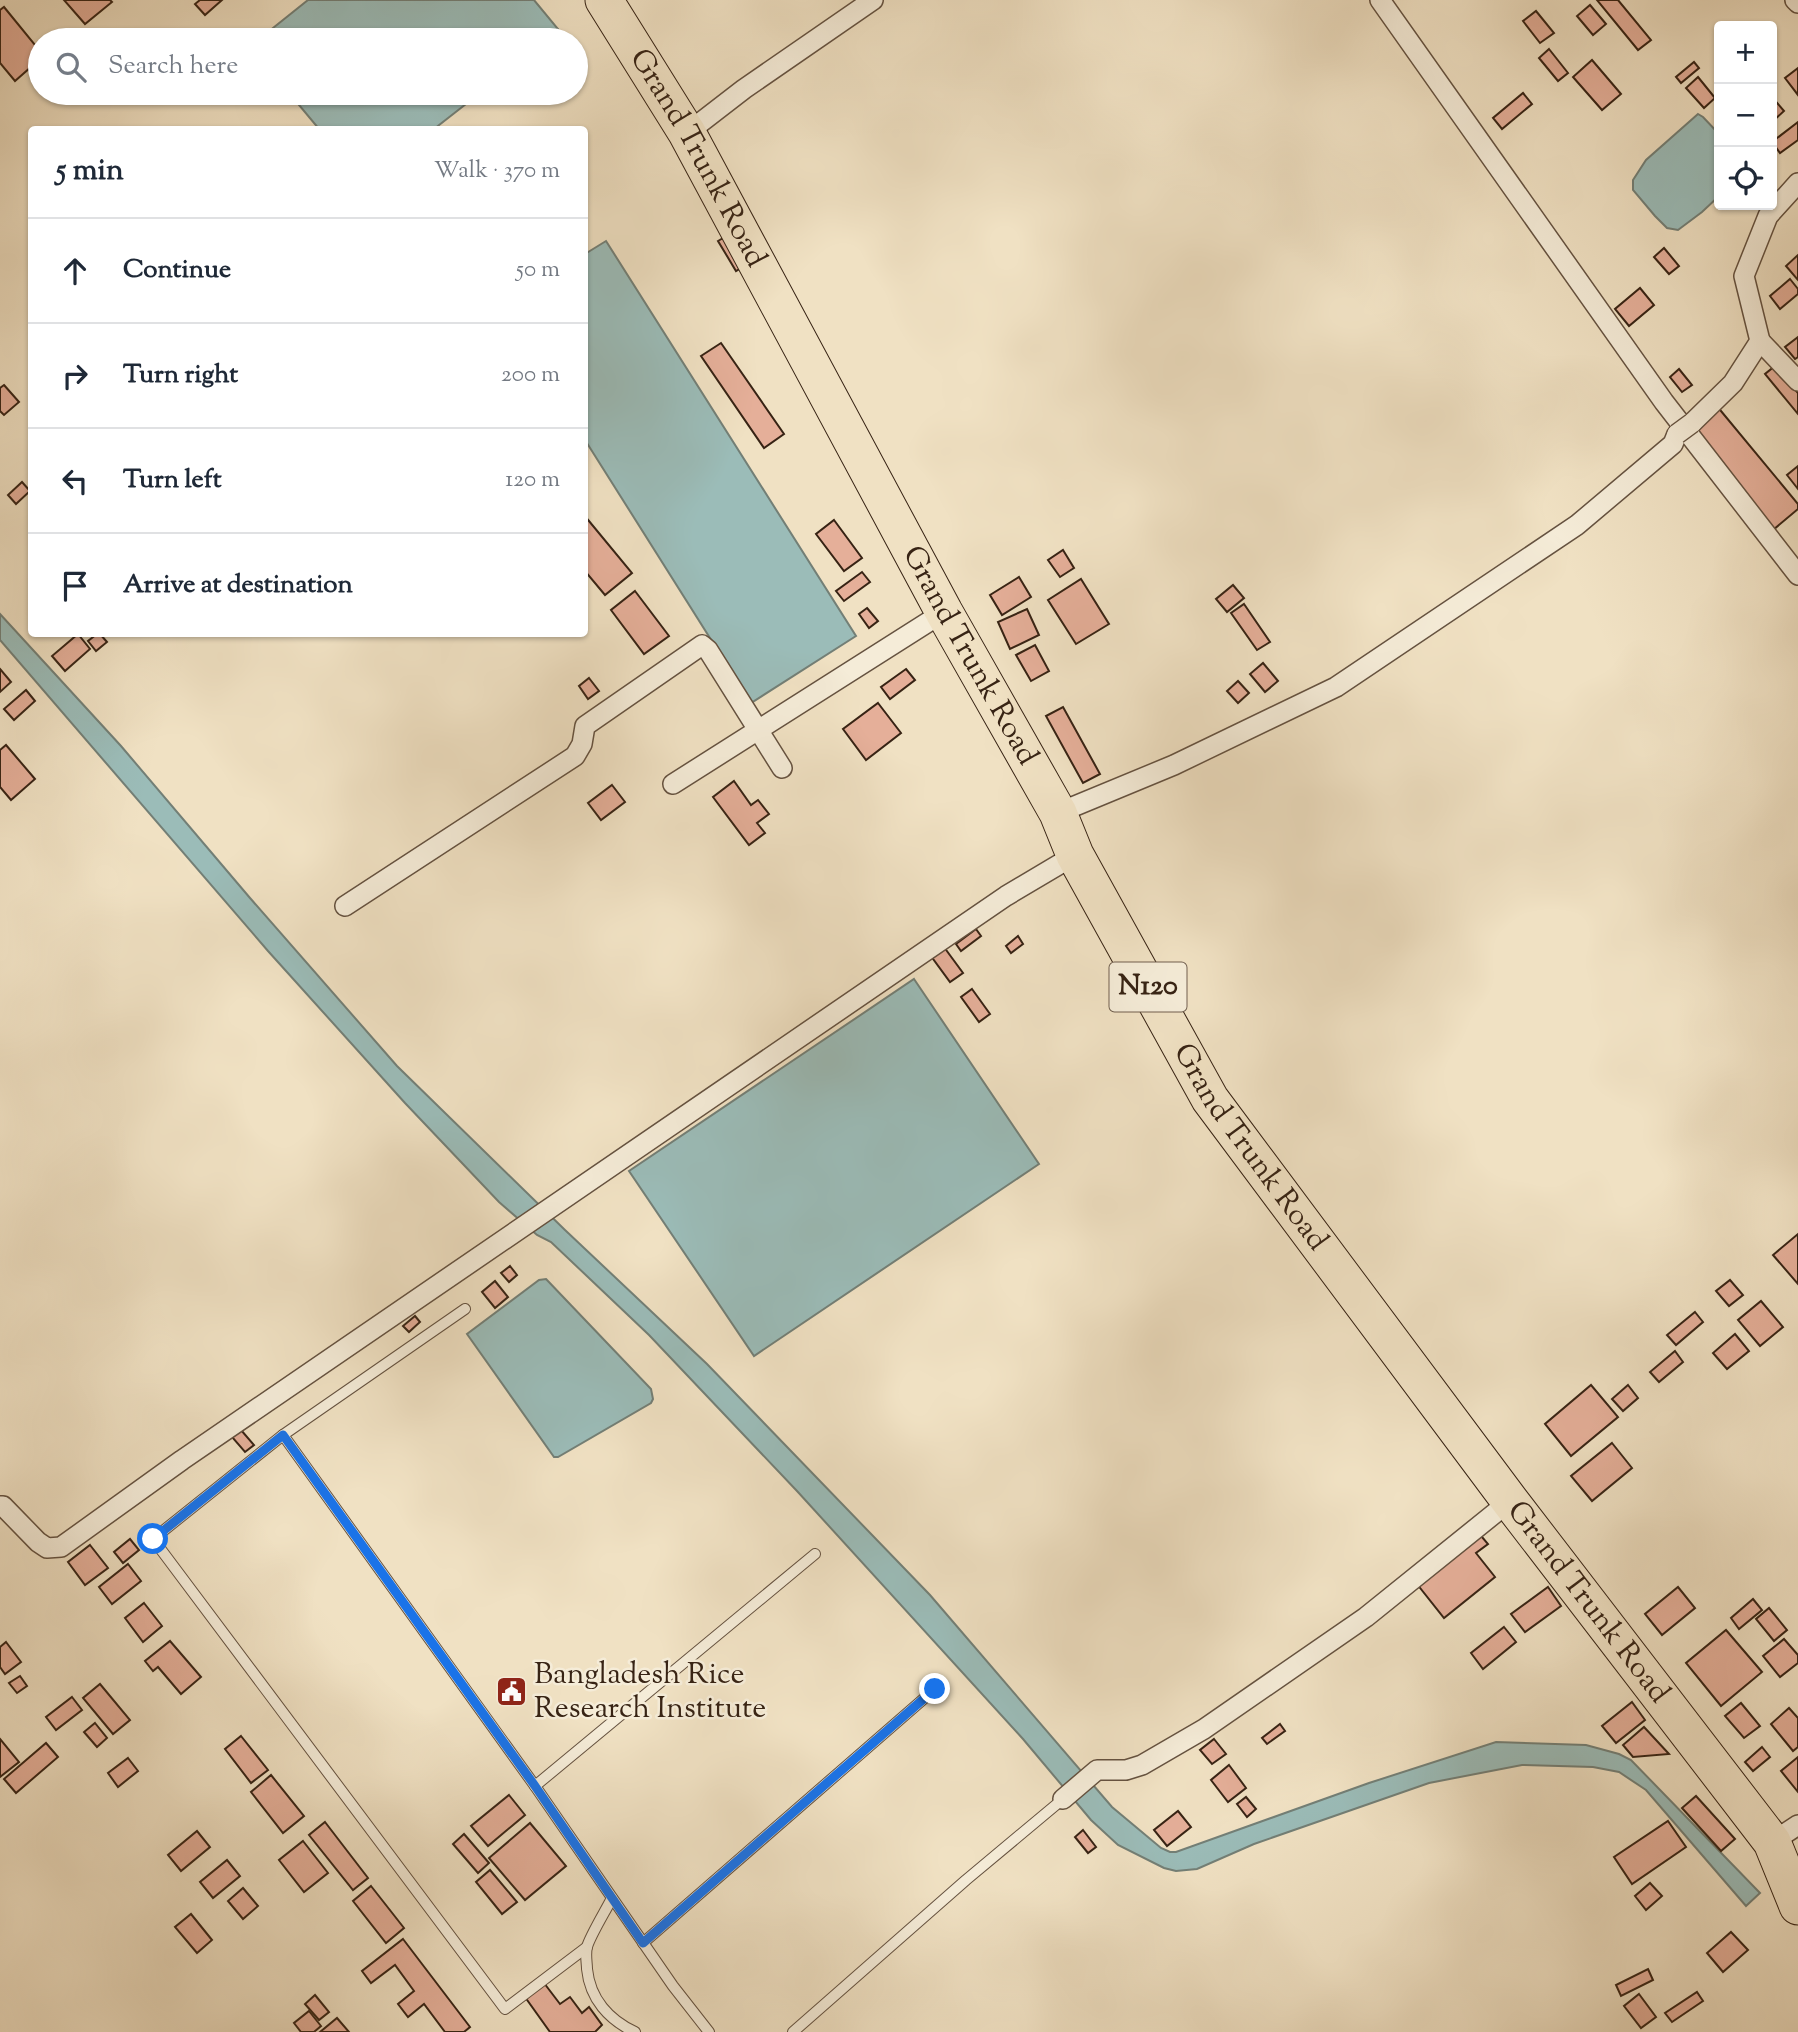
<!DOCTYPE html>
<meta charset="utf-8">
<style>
:root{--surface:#fff;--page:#f6f6f7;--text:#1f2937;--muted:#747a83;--line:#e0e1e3}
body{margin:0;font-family:"Sorts Mill Goudy",serif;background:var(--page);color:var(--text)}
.controls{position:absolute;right:21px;top:21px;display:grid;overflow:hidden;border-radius:7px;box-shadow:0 2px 5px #0004}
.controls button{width:63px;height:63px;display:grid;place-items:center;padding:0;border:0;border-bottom:2px solid var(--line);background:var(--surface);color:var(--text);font:35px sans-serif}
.stop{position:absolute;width:21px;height:21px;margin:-16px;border:5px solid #1a73e8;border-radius:50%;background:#fff}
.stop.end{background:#1a73e8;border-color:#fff;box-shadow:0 2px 7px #0008}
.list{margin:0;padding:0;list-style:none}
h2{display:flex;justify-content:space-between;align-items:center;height:91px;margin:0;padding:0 28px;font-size:30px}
h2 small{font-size:23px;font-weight:400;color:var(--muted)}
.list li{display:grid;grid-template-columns:46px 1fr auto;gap:21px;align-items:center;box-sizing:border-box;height:105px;padding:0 28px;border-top:2px solid var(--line)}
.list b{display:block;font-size:26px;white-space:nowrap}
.list em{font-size:23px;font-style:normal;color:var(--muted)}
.icon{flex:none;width:38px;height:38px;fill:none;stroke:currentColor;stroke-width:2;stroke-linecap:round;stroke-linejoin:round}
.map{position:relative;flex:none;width:1798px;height:2032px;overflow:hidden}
.search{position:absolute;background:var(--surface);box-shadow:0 2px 5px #0004;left:28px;top:28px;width:560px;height:77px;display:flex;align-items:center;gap:18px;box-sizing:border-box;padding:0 24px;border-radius:38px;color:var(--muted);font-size:26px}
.panel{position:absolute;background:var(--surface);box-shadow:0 2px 5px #0004;left:28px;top:126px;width:560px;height:511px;border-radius:7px}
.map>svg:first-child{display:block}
.water{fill:#9bbcb8;stroke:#737f76;stroke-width:2}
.building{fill:#e5af99;stroke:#372314;stroke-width:2}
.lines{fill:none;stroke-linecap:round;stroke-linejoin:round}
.lane-casing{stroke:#655240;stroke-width:12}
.street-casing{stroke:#655240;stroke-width:22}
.highway-casing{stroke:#372314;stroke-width:39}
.lane{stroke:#f5ecd8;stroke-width:10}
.street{stroke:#f5ecd8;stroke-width:19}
.highway{stroke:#f0e1c3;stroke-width:37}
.street-bridge-casing{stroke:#655240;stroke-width:22;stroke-linecap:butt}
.street-bridge{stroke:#f5ecd8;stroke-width:19}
.route{stroke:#1a73e8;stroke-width:9}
.labels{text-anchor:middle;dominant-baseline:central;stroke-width:5;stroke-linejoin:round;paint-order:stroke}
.shield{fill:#f5ecd8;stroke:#705f4f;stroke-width:2}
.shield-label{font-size:28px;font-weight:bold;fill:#372314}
.street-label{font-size:30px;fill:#372314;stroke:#f5ecd8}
.poi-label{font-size:30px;fill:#372314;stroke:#f5ecd8;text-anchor:start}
</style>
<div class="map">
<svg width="1798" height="2032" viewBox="0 0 1798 2032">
<rect width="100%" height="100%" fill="#f0e1c3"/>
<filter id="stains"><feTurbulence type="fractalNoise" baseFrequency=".00286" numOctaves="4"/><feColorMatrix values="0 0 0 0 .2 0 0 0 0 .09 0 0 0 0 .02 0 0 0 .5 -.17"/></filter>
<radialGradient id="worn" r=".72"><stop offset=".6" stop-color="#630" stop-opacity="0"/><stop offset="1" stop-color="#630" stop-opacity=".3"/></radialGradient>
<g class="water">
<path d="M308,0H534L558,29L544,40H258Z"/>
<path d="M289,93H480L434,129H319Z"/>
<path d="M1698,114L1703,117L1719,134V196L1702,212L1678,230L1667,228L1655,216L1633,190V180L1646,160Z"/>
<path d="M606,241L856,636L751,703L585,440V254Z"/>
<path d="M0,614L121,746L250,898L397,1066L565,1230L707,1364L930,1595L1112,1807L1161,1848L1170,1852H1176L1369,1783L1496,1742L1586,1745L1619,1754L1631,1760L1760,1893L1746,1906L1646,1790L1619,1772L1593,1767L1522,1765L1429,1783L1254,1844L1197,1869L1176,1871L1164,1868L1118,1845L1091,1820L1023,1739L797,1491L649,1335L551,1242L537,1235L499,1202L405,1103L268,951L0,640Z"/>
<path d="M914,979L1039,1164L754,1356L629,1171Z"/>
<path d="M546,1279L651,1389L653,1399L651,1403L558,1457H554L467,1334L539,1280Z"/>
</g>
<g class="building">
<path d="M64,0H110L112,2L85,24Z"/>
<path d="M200,0H222L205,15L195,4Z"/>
<path d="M1597,0H1618L1651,40L1638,50Z"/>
<path d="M1590,5L1606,24L1593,35L1577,16Z"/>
<path d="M4,7L40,51V59L15,81L0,63V10Z"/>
<path d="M1536,11L1554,33L1540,43L1523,21Z"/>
<path d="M1549,49L1568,73L1558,81L1539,58Z"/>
<path d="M1592,60L1621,94L1602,110L1573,77Z"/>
<path d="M1694,62L1699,68L1681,83L1676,77Z"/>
<path d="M1798,68V95L1785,78Z"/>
<path d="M1698,77L1715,98L1704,108L1686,88Z"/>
<path d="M1523,93L1532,104L1502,129L1493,118Z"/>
<path d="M1772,97L1784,111L1772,122Z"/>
<path d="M1798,122V140L1780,153L1772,142Z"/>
<path d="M730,234L749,263L736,271L718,241Z"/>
<path d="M1664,248L1679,266L1669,274L1654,257Z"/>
<path d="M1798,255V280L1786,266Z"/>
<path d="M1790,279L1798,289V294L1780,309L1770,296Z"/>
<path d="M1640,288L1654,305L1629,326L1615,309Z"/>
<path d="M1798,337V357L1795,359L1785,347Z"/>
<path d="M721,343L784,434L764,448L701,356Z"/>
<path d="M1775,366L1798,393V414L1765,374Z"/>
<path d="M1679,369L1692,385L1682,392L1670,377Z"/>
<path d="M4,385L19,402L4,415L0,411V388Z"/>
<path d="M1716,405L1798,504V509L1773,530L1688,428Z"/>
<path d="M1798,466V489L1787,475Z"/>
<path d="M22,482L30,491L16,504L8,495Z"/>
<path d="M584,515L632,573L605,595L584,570Z"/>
<path d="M834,520L862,558L844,571L816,534Z"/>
<path d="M1063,550L1074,568L1060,577L1048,560Z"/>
<path d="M862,572L870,582L844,601L836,591Z"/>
<path d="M1019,577L1031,597L1002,615L990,595Z"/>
<path d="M1081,579L1109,624L1076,644L1048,600Z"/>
<path d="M1233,585L1244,598L1227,612L1216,599Z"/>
<path d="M635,591L669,636L644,654L611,610Z"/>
<path d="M1244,604L1270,642L1257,650L1231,613Z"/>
<path d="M867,608L878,621L869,628L859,614Z"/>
<path d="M1027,609L1039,635L1010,649L998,622Z"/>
<path d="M78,634L90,649L65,671L52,656Z"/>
<path d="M97,634H100L107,642L96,651L88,641Z"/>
<path d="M1035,645L1049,671L1031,681L1016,655Z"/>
<path d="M1263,663L1278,681L1265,692L1250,674Z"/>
<path d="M0,669L11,682L0,692Z"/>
<path d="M906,669L915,680L890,699L881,687Z"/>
<path d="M589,678L599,691L588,699L579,686Z"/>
<path d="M1238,681L1249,693L1238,703L1227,691Z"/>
<path d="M26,690L35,701L14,720L4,709Z"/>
<path d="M878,703L901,733L866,760L843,729Z"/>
<path d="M1063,707L1100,774L1083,783L1046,716Z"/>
<path d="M6,745L35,779L11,800L0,787V750Z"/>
<path d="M734,781L751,805L758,800L769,814L757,823L765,833L749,845L713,797Z"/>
<path d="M612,785L625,802L601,820L588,803Z"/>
<path d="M976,929L981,936L961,951L956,944Z"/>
<path d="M1018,936L1023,944L1011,953L1006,946Z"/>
<path d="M941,943L963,973L950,982L928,952Z"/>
<path d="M972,989L990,1014L979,1022L961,997Z"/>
<path d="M1798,1234V1284L1773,1255Z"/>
<path d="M510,1266L517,1275L509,1282L501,1273Z"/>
<path d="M1730,1280L1743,1295L1729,1306L1716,1291Z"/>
<path d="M495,1281L508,1297L495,1308L482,1292Z"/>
<path d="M1761,1301L1783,1327L1760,1346L1738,1320Z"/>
<path d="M1695,1312L1703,1322L1676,1345L1667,1335Z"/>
<path d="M415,1316L420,1322L409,1332L403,1326Z"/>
<path d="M1735,1334L1749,1351L1727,1369L1713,1353Z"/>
<path d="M1675,1351L1683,1362L1659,1382L1650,1372Z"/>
<path d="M1591,1385L1618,1417L1571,1456L1545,1424Z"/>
<path d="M1628,1385L1638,1398L1623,1411L1612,1399Z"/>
<path d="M241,1430L254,1445L245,1452L232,1437Z"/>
<path d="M1612,1443L1632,1468L1592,1501L1571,1476Z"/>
<path d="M1476,1530L1488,1544L1476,1553L1495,1577L1444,1618L1413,1579Z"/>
<path d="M130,1539L139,1550L123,1563L114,1552Z"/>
<path d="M90,1545L108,1568L85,1585L68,1562Z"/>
<path d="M128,1564L141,1581L112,1604L99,1587Z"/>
<path d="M1548,1587L1561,1606L1525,1632L1511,1614Z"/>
<path d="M1678,1587L1695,1608L1662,1635L1645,1614Z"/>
<path d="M1753,1599L1762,1610L1739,1629L1731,1618Z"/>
<path d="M144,1603L162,1626L143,1642L125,1618Z"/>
<path d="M1769,1608L1787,1630L1774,1641L1756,1619Z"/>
<path d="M1504,1627L1516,1642L1483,1669L1471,1653Z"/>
<path d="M1726,1630L1762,1672L1721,1706L1686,1663Z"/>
<path d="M1784,1639L1798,1655V1663L1780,1677L1763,1656Z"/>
<path d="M170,1641L201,1677L181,1694L158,1667L153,1671L145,1661Z"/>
<path d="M6,1642L21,1662L5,1674L0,1667V1647Z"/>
<path d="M20,1676L27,1686L17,1693L9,1683Z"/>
<path d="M100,1684L130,1720L113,1734L83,1698Z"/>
<path d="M72,1697L82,1710L56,1730L46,1717Z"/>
<path d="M1632,1702L1645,1720L1616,1743L1602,1726Z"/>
<path d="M1741,1703L1760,1726L1744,1738L1725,1716Z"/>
<path d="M1789,1708L1798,1718V1747L1793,1751L1771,1724Z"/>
<path d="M95,1723L107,1738L97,1747L84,1732Z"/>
<path d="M1280,1724L1285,1731L1267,1744L1262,1738Z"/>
<path d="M1644,1727L1669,1754L1633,1757L1623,1745Z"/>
<path d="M241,1736L268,1770L251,1783L225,1749Z"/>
<path d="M0,1739L19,1762L0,1777Z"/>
<path d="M1214,1739L1226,1754L1212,1764L1200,1750Z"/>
<path d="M46,1743L58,1757L16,1793L4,1779Z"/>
<path d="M1762,1747L1770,1757L1753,1771L1745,1762Z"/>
<path d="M1798,1757V1792L1781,1771Z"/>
<path d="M128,1758L138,1771L118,1787L108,1773Z"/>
<path d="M1229,1765L1246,1788L1228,1802L1211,1780Z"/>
<path d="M271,1775L304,1816L283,1833L251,1792Z"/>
<path d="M509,1795L525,1815L488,1846L471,1826Z"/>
<path d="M1696,1796L1735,1839L1721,1851L1682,1808Z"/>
<path d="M1246,1797L1256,1809L1247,1817L1237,1804Z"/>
<path d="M1178,1811L1191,1827L1167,1846L1154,1830Z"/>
<path d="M1668,1821L1686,1847L1632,1884L1614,1857Z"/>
<path d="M325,1822L368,1878L353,1890L309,1835Z"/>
<path d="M530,1823L566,1866L525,1900L489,1858Z"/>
<path d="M1083,1830L1096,1847L1088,1853L1075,1837Z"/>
<path d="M197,1831L210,1847L181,1871L168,1855Z"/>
<path d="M464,1834L489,1863L478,1873L453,1844Z"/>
<path d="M303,1841L328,1873L304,1892L279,1860Z"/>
<path d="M227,1860L240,1876L213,1898L200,1882Z"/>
<path d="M490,1870L517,1902L502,1914L476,1882Z"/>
<path d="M1650,1883L1662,1896L1646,1910L1635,1896Z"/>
<path d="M371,1886L404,1928L386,1943L353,1901Z"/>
<path d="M243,1888L258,1906L243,1919L228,1901Z"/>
<path d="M191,1914L212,1940L197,1953L175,1927Z"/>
<path d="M1731,1932L1748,1950L1723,1972L1707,1953Z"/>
<path d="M403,1939L470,2027L464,2032H445L424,2004L408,2017L398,2004L414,1991L395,1965L371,1983L362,1971Z"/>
<path d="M1648,1969L1653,1980L1621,1996L1616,1985Z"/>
<path d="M544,1983L560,2004L570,1997L582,2013L589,2007L602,2025L595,2032H550L525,1997Z"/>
<path d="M1697,1992L1703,2001L1672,2022L1665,2013Z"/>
<path d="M1639,1994L1656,2017L1641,2028L1624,2006Z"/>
<path d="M315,1995L329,2012L319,2020L305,2004Z"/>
<path d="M309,2011L321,2026L314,2032H301L294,2023Z"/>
<path d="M337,2018L349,2032H320Z"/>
</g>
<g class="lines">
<defs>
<g id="lane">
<path d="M465,1309L283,1435L535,1786L673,1986L709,2032"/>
<path d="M283,1435L153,1539L505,2009L587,1947"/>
<path d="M535,1786L815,1554"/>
<path d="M612,1898C606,1910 590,1936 587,1947C585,1954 587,1963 587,1969C590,1999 609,2020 635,2032"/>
<path d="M643,1943L935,1689"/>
<path d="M793,2032L966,1880L1063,1799"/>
</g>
<g id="street">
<path d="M1380,0L1664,402L1798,575"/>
<path d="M1795,0L1798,3"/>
<path d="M687,133L744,89L873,0"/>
<path d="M1760,341L1798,381"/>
<path d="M1692,423L1733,383L1760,341L1744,276L1768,216L1798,183"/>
<path d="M673,784L944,612"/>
<path d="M1058,813L1174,765L1336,687L1577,525L1673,444L1677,434"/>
<path d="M345,906L575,756L582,744L585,726L702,645L708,650L782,768"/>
<path d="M0,1506H3L38,1542L47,1548L61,1547L182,1460L1006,896L1075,855"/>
<path d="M1063,1799L1097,1770H1126L1142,1765L1204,1729L1366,1617L1510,1501"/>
<path d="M1772,1842L1798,1825"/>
</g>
<g id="highway">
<path id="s1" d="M604,0L687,133L944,612L1058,813L1075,855L1210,1099L1510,1501L1772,1842L1798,1906"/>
</g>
</defs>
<use href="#lane" class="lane-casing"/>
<use href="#street" class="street-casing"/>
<use href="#highway" class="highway-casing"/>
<use href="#lane" class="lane"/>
<use href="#street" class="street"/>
<use href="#highway" class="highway"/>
<defs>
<path id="street-bridge" d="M1677,434L1692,423"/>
</defs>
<use href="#street-bridge" class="street-bridge-casing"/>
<use href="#street-bridge" class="street-bridge"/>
</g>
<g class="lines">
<path class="route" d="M153,1539L283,1435L535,1786L643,1943L935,1689"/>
</g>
<defs>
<symbol id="civic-square" viewBox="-11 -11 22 22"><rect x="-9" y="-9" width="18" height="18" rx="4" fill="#8f2418" stroke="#f5ecd8"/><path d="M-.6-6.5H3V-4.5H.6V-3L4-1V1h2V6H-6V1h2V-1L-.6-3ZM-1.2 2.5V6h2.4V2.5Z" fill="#fff"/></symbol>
</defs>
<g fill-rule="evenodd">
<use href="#civic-square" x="494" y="1674" width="35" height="35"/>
</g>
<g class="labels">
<rect class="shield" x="1109.5" y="962.5" width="77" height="49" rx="5"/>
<g class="shield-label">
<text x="1148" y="987">N120</text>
</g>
<g class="street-label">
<text stroke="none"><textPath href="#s1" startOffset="184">Grand Trunk Road</textPath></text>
<text stroke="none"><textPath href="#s1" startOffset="751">Grand Trunk Road</textPath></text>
<text stroke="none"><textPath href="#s1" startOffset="1318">Grand Trunk Road</textPath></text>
<text stroke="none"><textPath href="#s1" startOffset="1885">Grand Trunk Road</textPath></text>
</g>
<g class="poi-label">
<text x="534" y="1675">Bangladesh Rice<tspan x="534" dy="34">Research Institute</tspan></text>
</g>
</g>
<rect width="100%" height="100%" filter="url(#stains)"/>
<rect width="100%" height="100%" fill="url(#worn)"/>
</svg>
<div class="controls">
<button>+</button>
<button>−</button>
<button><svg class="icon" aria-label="locate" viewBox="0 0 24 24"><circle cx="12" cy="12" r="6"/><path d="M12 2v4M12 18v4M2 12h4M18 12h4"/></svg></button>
</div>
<div class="stop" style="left:153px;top:1539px"></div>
<div class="stop end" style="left:935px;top:1689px"></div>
<div class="search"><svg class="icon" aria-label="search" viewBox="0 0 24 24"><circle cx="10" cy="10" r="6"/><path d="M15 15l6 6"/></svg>Search here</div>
<section class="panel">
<h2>5 min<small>Walk · 370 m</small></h2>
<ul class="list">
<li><svg class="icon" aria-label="ahead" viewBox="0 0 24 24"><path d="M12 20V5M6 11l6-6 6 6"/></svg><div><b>Continue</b></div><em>50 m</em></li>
<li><svg class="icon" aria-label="right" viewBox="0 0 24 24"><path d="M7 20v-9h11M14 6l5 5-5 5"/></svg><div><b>Turn right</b></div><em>200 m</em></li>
<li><svg class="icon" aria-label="left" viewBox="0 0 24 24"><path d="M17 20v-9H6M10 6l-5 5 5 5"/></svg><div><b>Turn left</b></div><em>120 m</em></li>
<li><svg class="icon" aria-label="arrive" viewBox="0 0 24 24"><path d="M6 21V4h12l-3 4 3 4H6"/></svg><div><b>Arrive at destination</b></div></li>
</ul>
</section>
</div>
